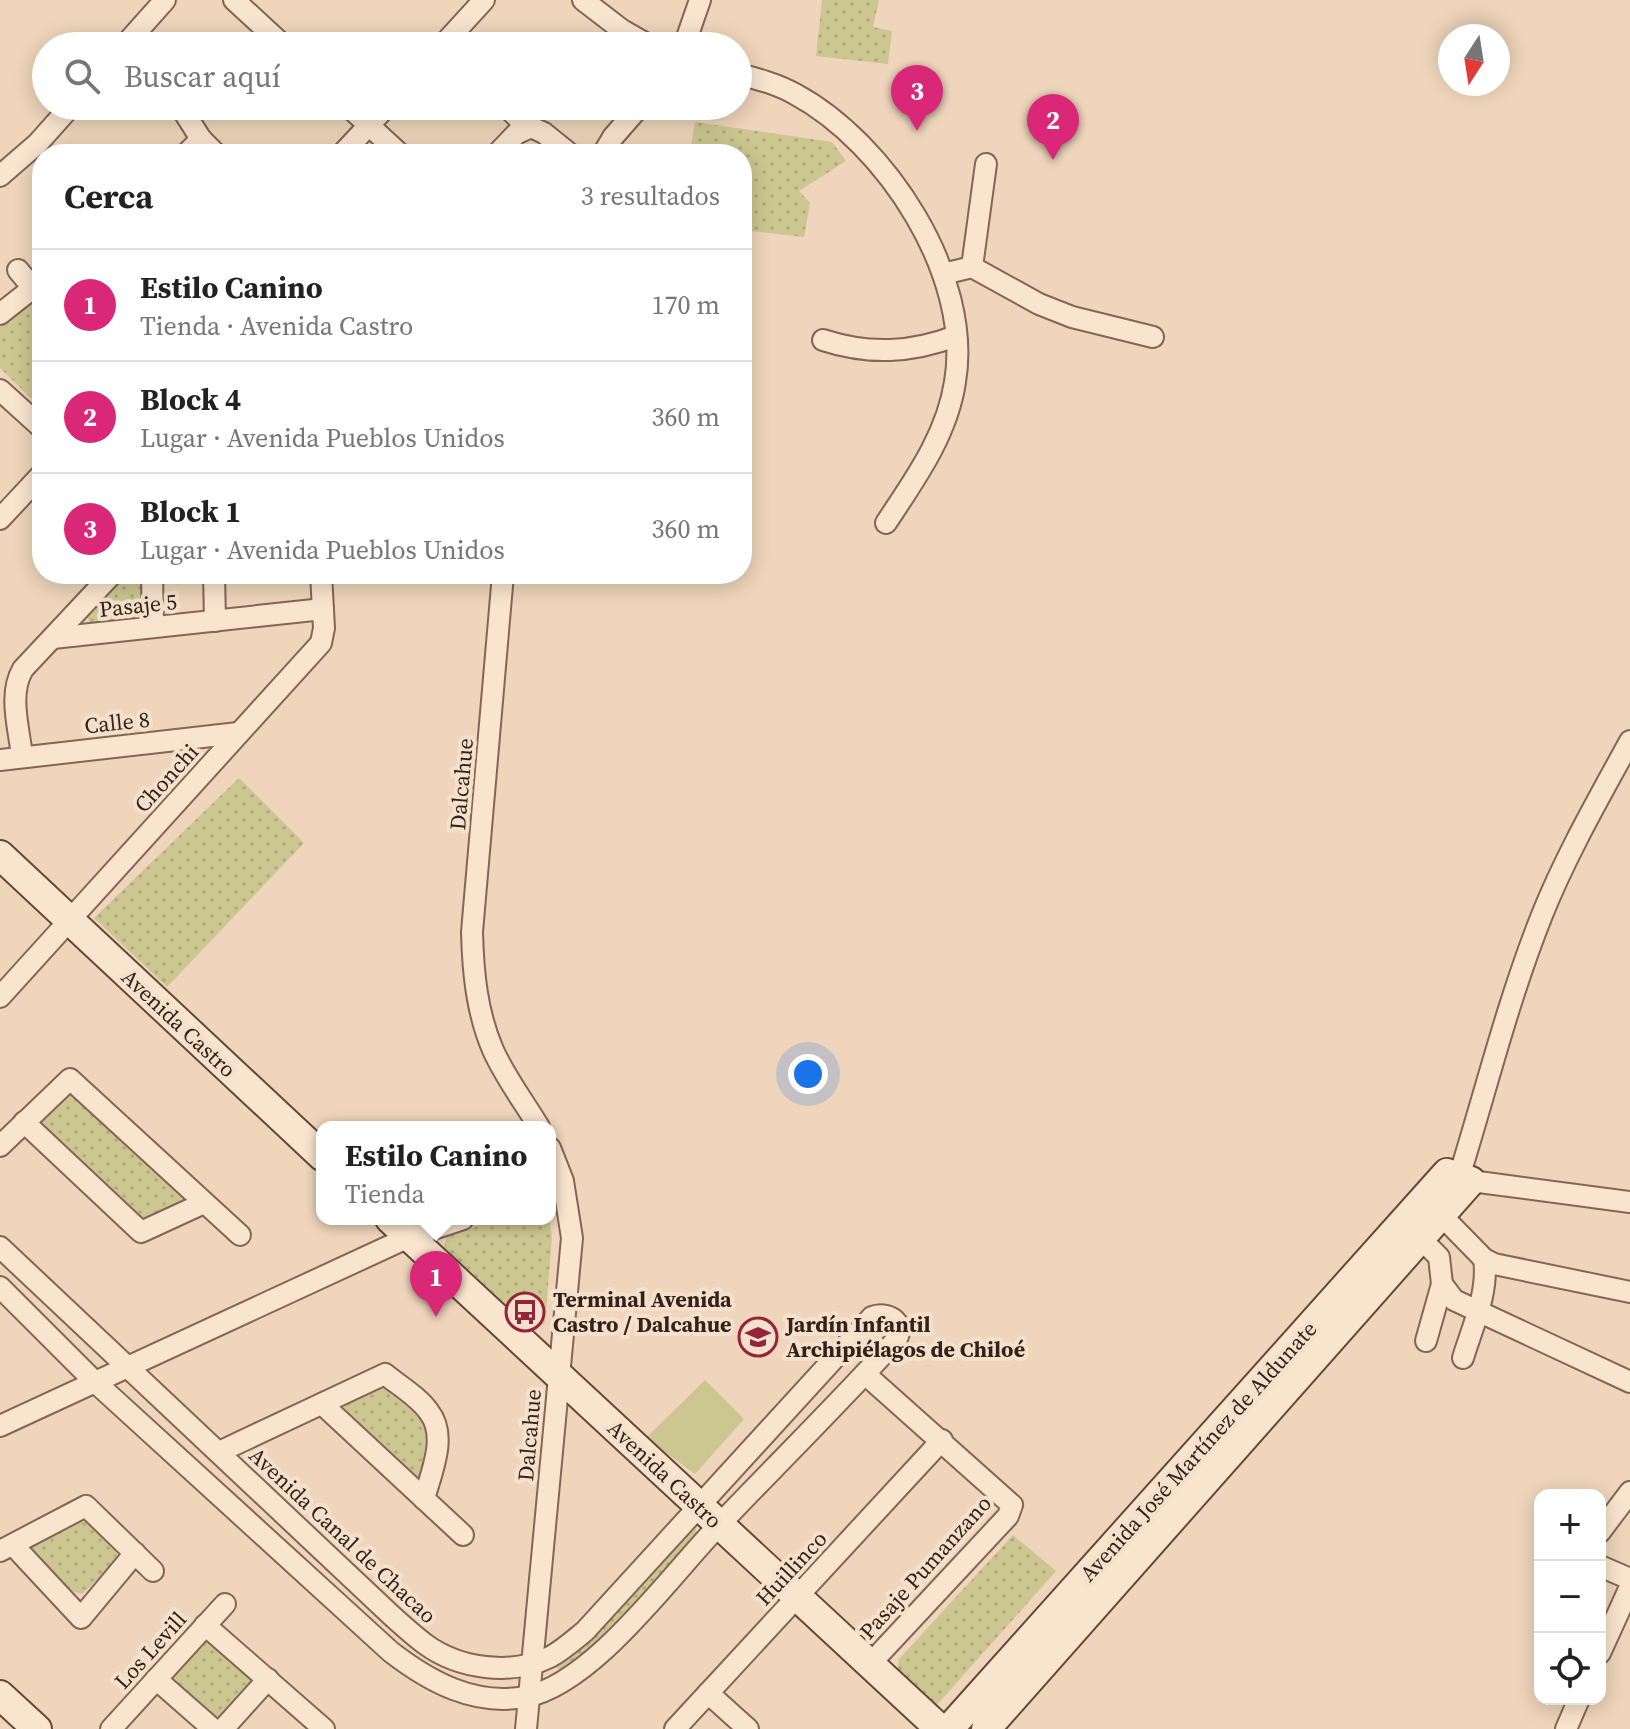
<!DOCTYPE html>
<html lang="es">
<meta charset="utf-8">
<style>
:root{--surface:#fff;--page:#f2f2f2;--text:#222;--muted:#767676;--line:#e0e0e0;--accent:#db2777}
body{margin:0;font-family:"Source Serif 4",serif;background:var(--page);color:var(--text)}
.controls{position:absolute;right:24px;bottom:24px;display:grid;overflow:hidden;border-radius:16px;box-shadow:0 4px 20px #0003}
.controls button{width:72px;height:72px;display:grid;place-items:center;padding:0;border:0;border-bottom:2px solid var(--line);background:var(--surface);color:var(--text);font:40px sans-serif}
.compass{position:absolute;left:1438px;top:24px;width:72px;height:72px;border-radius:50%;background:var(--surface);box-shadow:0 4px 20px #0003;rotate:192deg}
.you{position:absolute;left:808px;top:1074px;width:28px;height:28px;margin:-20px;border:6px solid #fff;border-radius:50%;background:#1a73e8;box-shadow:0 0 0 12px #1a73e833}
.badge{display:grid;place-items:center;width:52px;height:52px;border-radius:50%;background:var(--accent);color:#fff;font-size:26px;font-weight:700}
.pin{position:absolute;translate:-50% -66px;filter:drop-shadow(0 2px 4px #0008)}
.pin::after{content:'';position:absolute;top:42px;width:28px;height:24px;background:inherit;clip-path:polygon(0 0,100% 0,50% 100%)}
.popup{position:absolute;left:316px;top:1121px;width:240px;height:104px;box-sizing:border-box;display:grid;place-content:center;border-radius:16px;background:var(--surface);filter:drop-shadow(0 2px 6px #0005);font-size:26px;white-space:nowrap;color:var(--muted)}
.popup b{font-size:30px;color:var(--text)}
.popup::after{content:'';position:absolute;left:50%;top:100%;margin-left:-16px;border:16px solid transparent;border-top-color:var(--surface)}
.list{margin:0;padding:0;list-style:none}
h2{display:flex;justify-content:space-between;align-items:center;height:104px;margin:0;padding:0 32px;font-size:34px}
h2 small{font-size:26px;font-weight:400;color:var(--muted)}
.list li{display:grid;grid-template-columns:52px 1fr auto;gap:24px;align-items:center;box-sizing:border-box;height:112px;padding:0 32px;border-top:2px solid var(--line)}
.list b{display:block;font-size:30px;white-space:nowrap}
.list p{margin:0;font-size:26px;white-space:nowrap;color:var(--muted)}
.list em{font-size:26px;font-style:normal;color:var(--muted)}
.icon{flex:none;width:44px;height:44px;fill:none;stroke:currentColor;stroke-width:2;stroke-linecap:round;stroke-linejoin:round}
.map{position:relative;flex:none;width:1630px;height:1729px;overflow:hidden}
.search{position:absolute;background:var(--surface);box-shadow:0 4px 20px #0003;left:32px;top:32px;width:720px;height:88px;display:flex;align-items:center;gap:20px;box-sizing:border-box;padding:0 28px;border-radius:44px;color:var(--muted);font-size:30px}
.panel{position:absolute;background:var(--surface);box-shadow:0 4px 20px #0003;left:32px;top:144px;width:720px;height:440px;border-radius:32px}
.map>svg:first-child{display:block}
.grass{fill:url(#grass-dots)}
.garden{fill:#ccc790}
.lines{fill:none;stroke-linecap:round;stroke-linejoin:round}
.street-casing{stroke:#856555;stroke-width:24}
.secondary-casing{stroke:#674739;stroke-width:32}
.street{stroke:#f9e4ce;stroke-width:20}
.secondary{stroke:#f9e4ce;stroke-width:28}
.labels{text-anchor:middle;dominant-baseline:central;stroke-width:8;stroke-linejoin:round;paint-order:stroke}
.street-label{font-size:22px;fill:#34221a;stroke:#f5e1cb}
.poi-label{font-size:22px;font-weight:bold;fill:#34221a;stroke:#f5e1cb;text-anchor:start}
</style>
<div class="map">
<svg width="1630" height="1729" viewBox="0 0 1630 1729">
<defs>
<pattern id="grass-dots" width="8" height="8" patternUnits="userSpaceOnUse" patternTransform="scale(2)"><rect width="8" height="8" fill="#ccc790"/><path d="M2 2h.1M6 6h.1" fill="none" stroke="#b0ab7c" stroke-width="1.8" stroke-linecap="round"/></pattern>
</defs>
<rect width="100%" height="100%" fill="#eed5bb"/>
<g class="grass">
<path d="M822,0H879L873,27L892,31L888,64L816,56Z"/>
<path d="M695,122L832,142L846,161L799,191L810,203L804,237L742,230V154H690Z"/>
<path d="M30,303L42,305V409L0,368V324Z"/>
<path d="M122,574H146L148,615L140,622L91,626L86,613Z"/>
<path d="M239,778L304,843L167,987L94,918Z"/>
<path d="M67,1088L186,1199L185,1202L143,1222L39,1128L37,1117Z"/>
<path d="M496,1219H549L552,1236L545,1323L533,1330L444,1247L447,1236Z"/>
<path d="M382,1385C391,1388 396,1393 403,1400C433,1429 426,1432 422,1471L419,1476L409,1475L344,1409V1402Z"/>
<path d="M78,1520C93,1522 112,1540 117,1554L113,1565L82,1594L72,1591L32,1550L33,1543Z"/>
<path d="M691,1527L696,1529V1536C654,1583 615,1633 565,1670L557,1668L556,1665Z"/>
<path d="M1013,1535L1056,1571L935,1707L897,1673L899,1659Z"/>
<path d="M204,1637L253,1676L254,1683L219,1719H215L174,1679V1672Z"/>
</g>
<path class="garden" d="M705,1380L744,1419L695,1474L646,1438Z"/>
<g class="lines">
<defs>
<g id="street">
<path d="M234,0L284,46"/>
<path d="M583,0L622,30L650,46"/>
<path d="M124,46L165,0"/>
<path d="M442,46L484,0"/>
<path d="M684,46L700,0"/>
<path d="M738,74C758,79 777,84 795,94C886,143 973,276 955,382C947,435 915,479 886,523"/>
<path d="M348,106L400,154"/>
<path d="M506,106L518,118L523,128"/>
<path d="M182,109L201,139"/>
<path d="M186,154L201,139L216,154"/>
<path d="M342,154L387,106"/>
<path d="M497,154L516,134L531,127L544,133L570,154"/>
<path d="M603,154L613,137L640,106"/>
<path d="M0,176L38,143L71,106"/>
<path d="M972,267L986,164"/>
<path d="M18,270L33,288"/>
<path d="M943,274L972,267L1039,304L1072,317L1153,337"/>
<path d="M0,314L33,288L42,297"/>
<path d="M823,340C869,355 911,353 956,336"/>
<path d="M0,390L42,428"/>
<path d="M0,519L42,474"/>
<path d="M152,574L153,627"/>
<path d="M214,574L215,621"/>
<path d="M503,574L472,932C473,973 477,1013 493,1050C505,1077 524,1102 539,1127"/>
<path d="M53,638L323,609"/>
<path d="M22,756C19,728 8,694 23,669L112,574"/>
<path d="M0,760L238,733"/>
<path d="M0,997L321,643L324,628L321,574"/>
<path d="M24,1122L141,1232L204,1203"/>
<path d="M0,1146L70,1079L240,1235"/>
<path d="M1459,1177C1486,1090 1508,1000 1542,915C1566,855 1599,798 1630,741"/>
<path d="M1471,1181L1630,1202"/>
<path d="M1441,1215L1484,1259L1494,1264L1630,1292"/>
<path d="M1420,1238L1439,1257L1442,1284L1454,1300L1630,1382"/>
<path d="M0,1247L391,1615C402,1625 413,1635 425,1644C459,1669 511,1676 550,1657C563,1650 574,1640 585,1631L872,1317C887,1311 905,1321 897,1339C840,1402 780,1461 721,1523C672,1573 594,1684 525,1697C474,1706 430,1682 391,1652L95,1382L0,1287"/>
<path d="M1426,1341L1442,1284"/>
<path d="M1463,1358C1472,1328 1489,1292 1484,1259"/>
<path d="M865,1374L1012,1505L1008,1516L870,1664"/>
<path d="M322,1404L463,1535"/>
<path d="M0,1426L409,1237L463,1219"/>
<path d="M219,1452L385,1374C398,1385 419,1397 429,1412C448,1436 431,1473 424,1499"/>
<path d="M1600,1532L1630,1492"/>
<path d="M13,1545L81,1618L135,1553"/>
<path d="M0,1551L86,1506L153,1571"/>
<path d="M1600,1566L1630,1579"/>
<path d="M205,1625L324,1729"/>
<path d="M1600,1653L1630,1587"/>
<path d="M156,1679L213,1729"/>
<path d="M708,1693L748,1729"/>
<path d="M111,1729L225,1604"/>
<path d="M223,1729L268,1679"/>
<path d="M526,1729L572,1238L563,1181L550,1148"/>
<path d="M675,1729L942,1440"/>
<path d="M1566,1729L1579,1699"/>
</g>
<g id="secondary">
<path d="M0,855L322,1156"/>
<path d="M390,1219L940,1729"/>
<path d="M0,1695L37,1729"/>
<path d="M949,1729L1447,1173L1471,1181L986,1729"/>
</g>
</defs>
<use href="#street" class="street-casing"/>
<use href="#secondary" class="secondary-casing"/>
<use href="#street" class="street"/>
<use href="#secondary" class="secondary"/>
</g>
<defs>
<symbol id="bus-ring" viewBox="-11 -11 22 22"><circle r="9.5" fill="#f5e1cb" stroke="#95243a" stroke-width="1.5"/><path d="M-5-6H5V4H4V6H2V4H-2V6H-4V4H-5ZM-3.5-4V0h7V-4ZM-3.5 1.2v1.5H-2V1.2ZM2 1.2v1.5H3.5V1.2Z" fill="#95243a"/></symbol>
<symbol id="school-ring" viewBox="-11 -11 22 22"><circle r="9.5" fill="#f5e1cb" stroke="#95243a" stroke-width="1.5"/><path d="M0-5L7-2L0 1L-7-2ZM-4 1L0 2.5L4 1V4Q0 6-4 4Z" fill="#95243a"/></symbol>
</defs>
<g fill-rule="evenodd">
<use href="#bus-ring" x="503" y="1290" width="44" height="44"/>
<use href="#school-ring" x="736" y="1315" width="44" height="44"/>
</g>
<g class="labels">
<g class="street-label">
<text transform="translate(138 605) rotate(-6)">Pasaje 5</text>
<text transform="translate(117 722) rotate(-6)">Calle 8</text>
<text transform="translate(166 778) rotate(-48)">Chonchi</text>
<text transform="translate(461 784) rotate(-85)">Dalcahue</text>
<text transform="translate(179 1023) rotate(43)">Avenida Castro</text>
<text transform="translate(529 1435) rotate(-85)">Dalcahue</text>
<text transform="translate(1198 1451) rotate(-48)">Avenida José Martínez de Aldunate</text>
<text transform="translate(665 1474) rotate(43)">Avenida Castro</text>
<text transform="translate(343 1535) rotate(43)">Avenida Canal de Chacao</text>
<text transform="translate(925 1567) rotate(-48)">Pasaje Pumanzano</text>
<text transform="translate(791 1568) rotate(-47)">Huillinco</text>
<text transform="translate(150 1650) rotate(-48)">Los Levill</text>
</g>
<g class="poi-label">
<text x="553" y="1299">Terminal Avenida<tspan x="553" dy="25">Castro / Dalcahue</tspan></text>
<text x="786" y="1324">Jardín Infantil<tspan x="786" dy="25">Archipiélagos de Chiloé</tspan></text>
</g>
</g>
</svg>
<div class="controls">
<button>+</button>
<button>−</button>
<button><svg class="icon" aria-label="locate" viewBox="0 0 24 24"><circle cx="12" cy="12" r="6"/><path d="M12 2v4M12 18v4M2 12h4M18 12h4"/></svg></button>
</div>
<svg class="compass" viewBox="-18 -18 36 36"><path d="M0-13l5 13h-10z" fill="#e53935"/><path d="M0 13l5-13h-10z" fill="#767676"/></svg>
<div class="you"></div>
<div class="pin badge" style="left:436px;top:1317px">1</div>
<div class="popup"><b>Estilo Canino</b>Tienda</div>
<div class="pin badge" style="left:1053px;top:160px">2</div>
<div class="pin badge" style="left:917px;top:131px">3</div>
<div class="search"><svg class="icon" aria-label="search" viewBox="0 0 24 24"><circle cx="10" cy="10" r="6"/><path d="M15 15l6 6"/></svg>Buscar aquí</div>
<section class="panel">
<h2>Cerca<small>3 resultados</small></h2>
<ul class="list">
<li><span class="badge">1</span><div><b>Estilo Canino</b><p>Tienda · Avenida Castro</p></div><em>170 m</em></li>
<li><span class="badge">2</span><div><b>Block 4</b><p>Lugar · Avenida Pueblos Unidos</p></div><em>360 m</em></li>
<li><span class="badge">3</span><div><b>Block 1</b><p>Lugar · Avenida Pueblos Unidos</p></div><em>360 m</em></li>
</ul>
</section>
</div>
